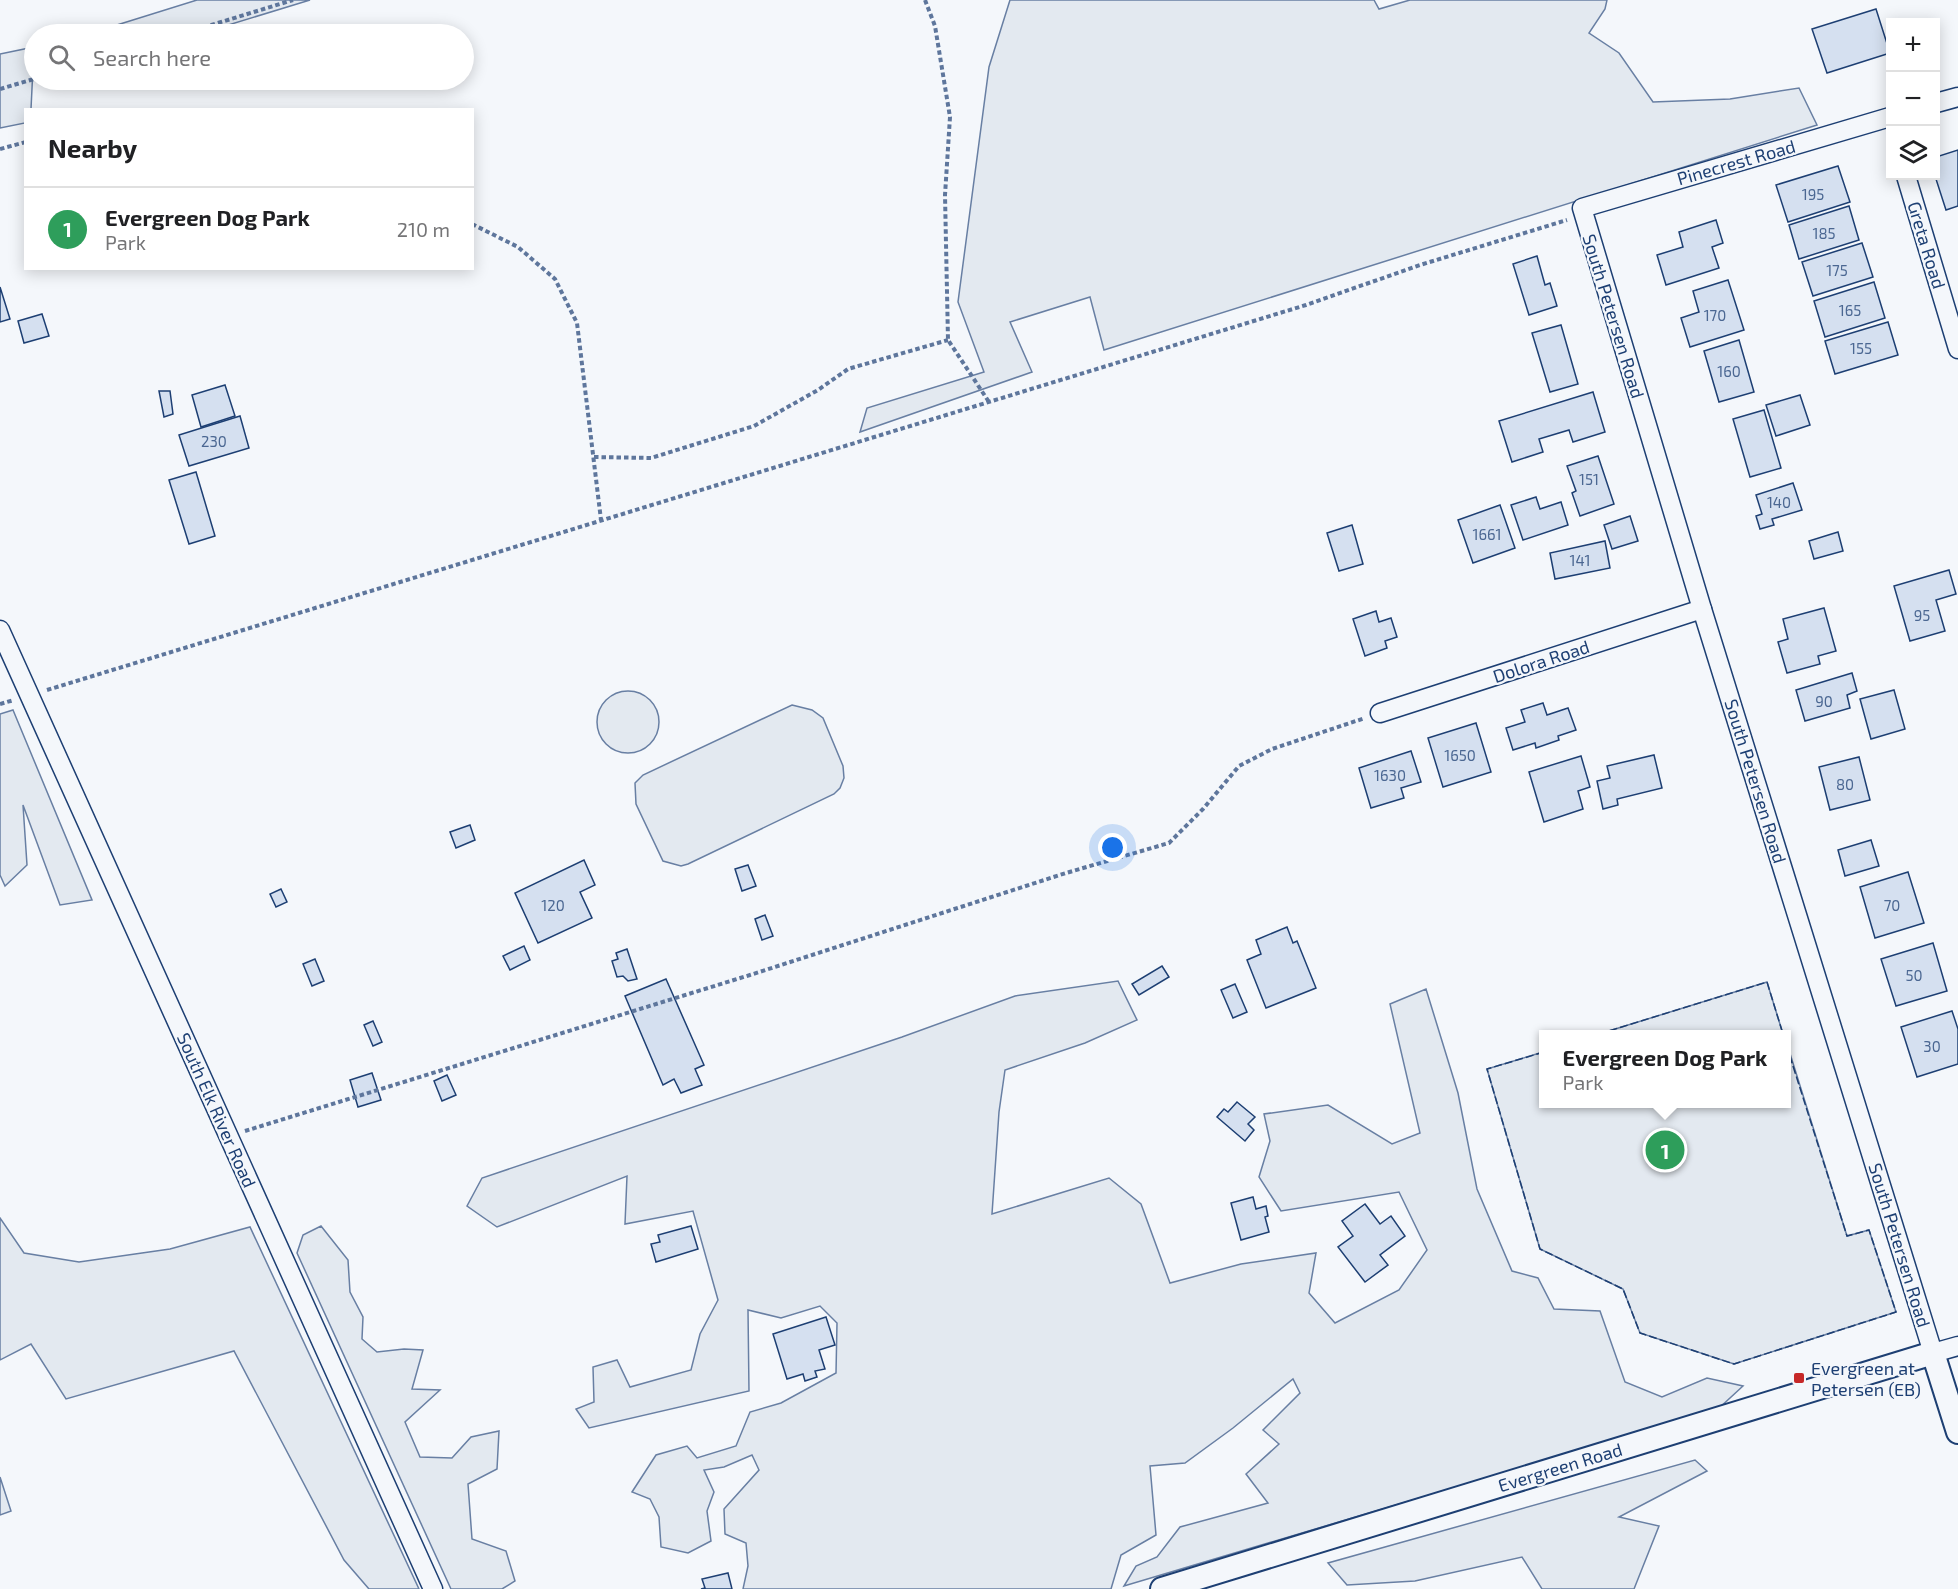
<!DOCTYPE html>
<meta charset="utf-8">
<style>
:root{--surface:#fff;--page:#f2f2f2;--text:#202124;--muted:#757577;--line:#e0e0e0;--accent:#ea580c}
body{margin:0;font-family:"Exo 2",sans-serif;background:var(--page);color:var(--text)}
.controls{position:absolute;right:18px;top:18px;display:grid;overflow:hidden;border-radius:0px;box-shadow:0 3px 15px #0003}
.controls button{width:54px;height:54px;display:grid;place-items:center;padding:0;border:0;border-bottom:2px solid var(--line);background:var(--surface);color:var(--text);font:30px sans-serif}
.you{position:absolute;left:1113px;top:848px;width:21px;height:21px;margin:-15px;border:4px solid #fff;border-radius:50%;background:#1a73e8;box-shadow:0 0 0 9px #1a73e833}
.badge{display:grid;place-items:center;width:39px;height:39px;border-radius:50%;background:var(--accent);color:#fff;font-size:20px;font-weight:700}
.pin{position:absolute;translate:-50% -50%;border:3px solid #fff;box-shadow:0 2px 6px #0006}
.popup{position:absolute;left:1539px;top:1030px;width:252px;height:78px;box-sizing:border-box;display:grid;place-content:center;border-radius:0px;background:var(--surface);filter:drop-shadow(0 2px 4px #0005);font-size:20px;white-space:nowrap;color:var(--muted)}
.popup b{font-size:22px;color:var(--text)}
.popup::after{content:'';position:absolute;left:50%;top:100%;margin-left:-12px;border:12px solid transparent;border-top-color:var(--surface)}
.list{margin:0;padding:0;list-style:none}
h2{display:flex;justify-content:space-between;align-items:center;height:78px;margin:0;padding:0 24px;font-size:26px}
h2 small{font-size:20px;font-weight:400;color:var(--muted)}
.list li{display:grid;grid-template-columns:39px 1fr auto;gap:18px;align-items:center;box-sizing:border-box;height:84px;padding:0 24px;border-top:2px solid var(--line)}
.list b{display:block;font-size:22px;white-space:nowrap}
.list p{margin:0;font-size:20px;white-space:nowrap;color:var(--muted)}
.list em{font-size:20px;font-style:normal;color:var(--muted)}
.icon{flex:none;width:33px;height:33px;fill:none;stroke:currentColor;stroke-width:2;stroke-linecap:round;stroke-linejoin:round}
.map{position:relative;flex:none;width:1958px;height:1589px;overflow:hidden}
.search{position:absolute;background:var(--surface);box-shadow:0 3px 15px #0003;left:24px;top:24px;width:450px;height:66px;display:flex;align-items:center;gap:15px;box-sizing:border-box;padding:0 21px;border-radius:33px;color:var(--muted);font-size:22px}
.panel{position:absolute;background:var(--surface);box-shadow:0 3px 15px #0003;left:24px;top:108px;width:450px;height:162px;border-radius:0px}
.map>svg:first-child{display:block}
.green{fill:#e3e9f0;stroke:#687fa3;stroke-width:1.5}
.building{fill:#d5e0f0;stroke:#1d3f73;stroke-width:1.5}
.lines{fill:none;stroke-linecap:round;stroke-linejoin:round}
.minor-casing{stroke:#1d3f73;stroke-width:21}
.tertiary-casing{stroke:#1d3f73;stroke-width:26}
.path{stroke:#5e769c;stroke-width:4;stroke-dasharray:4.5 3;stroke-linecap:butt}
.minor{stroke:#f4f7fb;stroke-width:18}
.tertiary{stroke:#f4f7fb;stroke-width:22}
.fence{stroke:#1d3f73;stroke-width:1.5;stroke-dasharray:8 3;stroke-linecap:butt}
.poi-dot{fill:#c62828;stroke:#f4f7fb;stroke-width:2}
.labels{text-anchor:middle;dominant-baseline:central;stroke-width:4.5;stroke-linejoin:round;paint-order:stroke}
.number-label{font-size:15px;fill:#4b6792}
.street-label{font-size:18px;fill:#1d3f73;stroke:#f4f7fb}
.poi-label{font-size:18px;fill:#1d3f73;stroke:#f4f7fb;text-anchor:start}
</style>
<div class="map">
<svg width="1958" height="1589" viewBox="0 0 1958 1589">
<rect width="100%" height="100%" fill="#f4f7fb"/>
<g class="green">
<path d="M197,0H310L199,34H88Z"/>
<path d="M1010,0H1374L1379,9L1410,0H1607L1605,9L1589,33L1619,53L1653,102L1730,99L1799,88L1817,125L1104,350L1090,297L1010,322L1032,372L860,432L867,408L984,372L958,302L989,67Z"/>
<path d="M34,47L31,109L26,110L25,123L0,128V54Z"/>
<circle cx="628" cy="722" r="31"/>
<path d="M792,705L812,710L823,718L843,766L844,778L840,788L834,794L688,864L681,866L663,861L636,804L635,783L643,775Z"/>
<path d="M13,710L92,900L60,905L23,805L27,865L5,886L0,875V714Z"/>
<path d="M1118,981L1137,1020L1085,1043L1005,1070L999,1112L992,1214L1109,1178L1141,1204L1170,1283L1241,1264L1316,1253L1309,1293L1335,1323L1399,1290L1427,1250L1399,1192L1281,1211L1259,1177L1270,1141L1264,1114L1328,1105L1392,1144L1420,1133L1390,1004L1426,989L1458,1093L1477,1189L1512,1271L1538,1278L1554,1309L1600,1311L1625,1382L1662,1397L1707,1378L1743,1386L1718,1409L1124,1586L1136,1566L1157,1557L1180,1527L1268,1503L1246,1474L1279,1444L1263,1430L1300,1393L1293,1379L1233,1428L1185,1463L1150,1466L1156,1535L1121,1555L1111,1589H743L748,1566L746,1543L725,1534L724,1509L759,1470L752,1455L724,1467L704,1470L714,1492L707,1511L711,1541L688,1553L661,1547L659,1517L650,1499L632,1492L656,1455L687,1446L697,1458L736,1446L750,1412L781,1403L836,1373L837,1323L820,1306L781,1318L748,1310L749,1391L589,1428L576,1409L594,1402L593,1367L617,1360L630,1387L691,1370L700,1334L718,1300L693,1211L625,1224L627,1176L497,1227L467,1206L482,1178L902,1037L1015,996Z"/>
<path d="M1767,982L1783,1034H1599Z"/>
<path d="M1787,1044L1847,1236L1869,1230L1896,1312L1734,1364L1640,1333L1623,1289L1540,1249L1487,1069L1543,1052L1544,1104H1786Z"/>
<path d="M0,1218L24,1253L79,1262L170,1249L250,1227L419,1589H369L344,1560L234,1351L66,1399L31,1344L0,1360Z"/>
<path d="M321,1226L348,1260L350,1292L363,1317L362,1339L377,1352L404,1349L423,1350L412,1389L440,1390L405,1422L420,1457L452,1458L471,1437L499,1431L497,1469L468,1484L472,1539L506,1551L515,1581L502,1589H451L297,1253L303,1235Z"/>
<path d="M1695,1460L1707,1471L1619,1517L1659,1526L1634,1589H1542L1522,1557L1415,1581L1347,1585L1328,1563Z"/>
<path d="M0,1477L11,1511L0,1515Z"/>
</g>
<g class="building">
<path d="M1876,9L1890,53L1827,73L1812,29Z"/>
<path d="M1958,150V206L1946,210L1935,176L1936,157Z"/>
<path d="M1838,166L1850,202L1788,222L1776,185Z"/>
<path d="M1849,206L1859,240L1799,259L1789,225Z"/>
<path d="M1716,220L1723,243L1712,247L1719,268L1666,285L1657,255L1683,247L1679,232Z"/>
<path d="M1862,243L1873,277L1813,296L1802,262Z"/>
<path d="M1537,256L1545,285L1550,283L1557,306L1529,315L1513,264Z"/>
<path d="M1728,280L1744,330L1690,347L1681,318L1699,312L1693,291Z"/>
<path d="M1874,282L1885,318L1825,337L1814,301Z"/>
<path d="M0,287L10,319L0,322Z"/>
<path d="M42,314L49,336L24,343L18,321Z"/>
<path d="M1888,322L1898,355L1835,374L1825,341Z"/>
<path d="M1561,325L1578,384L1550,392L1532,333Z"/>
<path d="M1739,340L1754,392L1719,402L1704,351Z"/>
<path d="M225,385L235,416L201,427L192,395Z"/>
<path d="M159,391H170L173,414L164,417Z"/>
<path d="M1593,392L1605,432L1573,442L1569,430L1539,439L1543,452L1512,462L1499,421Z"/>
<path d="M1800,395L1810,425L1776,436L1766,405Z"/>
<path d="M1764,410L1781,468L1750,477L1733,419Z"/>
<path d="M240,416L249,448L189,466L179,435Z"/>
<path d="M1598,456L1614,504L1580,516L1572,493L1576,491L1567,466Z"/>
<path d="M196,472L215,536L189,544L169,480Z"/>
<path d="M1793,483L1802,510L1772,519L1774,525L1760,529L1756,516L1762,514L1756,495Z"/>
<path d="M1536,497L1540,509L1561,502L1568,525L1523,540L1511,505Z"/>
<path d="M1500,505L1515,548L1473,563L1458,520Z"/>
<path d="M1630,516L1638,541L1612,549L1604,525Z"/>
<path d="M1352,525L1363,564L1339,571L1327,533Z"/>
<path d="M1838,532L1843,551L1814,559L1809,541Z"/>
<path d="M1605,541L1610,568L1555,579L1550,553Z"/>
<path d="M1949,570L1956,594L1936,600L1945,631L1910,641L1894,586Z"/>
<path d="M1824,608L1836,651L1818,656L1820,664L1787,673L1778,642L1788,639L1783,619Z"/>
<path d="M1376,611L1379,622L1391,618L1397,637L1385,641L1387,648L1365,656L1353,619Z"/>
<path d="M1852,673L1857,691L1847,695L1850,708L1805,721L1796,690Z"/>
<path d="M1894,690L1905,729L1871,739L1860,699Z"/>
<path d="M1543,703L1547,715L1568,708L1576,730L1558,736L1559,740L1536,748L1535,743L1513,750L1506,728L1525,722L1521,710Z"/>
<path d="M1476,723L1491,772L1443,787L1428,738Z"/>
<path d="M1411,751L1421,782L1401,788L1404,798L1371,808L1359,768Z"/>
<path d="M1654,755L1662,788L1617,799L1618,805L1603,809L1597,781L1610,778L1607,766Z"/>
<path d="M1581,756L1590,787L1578,791L1583,809L1544,822L1529,772Z"/>
<path d="M1859,757L1870,800L1830,810L1819,767Z"/>
<path d="M470,825L475,840L456,848L450,832Z"/>
<path d="M1871,840L1879,866L1845,876L1838,850Z"/>
<path d="M584,860L595,885L580,892L592,918L538,943L515,893Z"/>
<path d="M748,865L756,886L742,891L735,869Z"/>
<path d="M1908,872L1924,923L1875,938L1860,887Z"/>
<path d="M281,889L287,902L276,907L270,894Z"/>
<path d="M765,915L773,936L762,940L755,919Z"/>
<path d="M1287,927L1293,943L1297,941L1316,988L1266,1008L1247,960L1261,954L1256,940Z"/>
<path d="M1933,943L1947,991L1896,1006L1881,959Z"/>
<path d="M524,946L530,960L510,970L503,956Z"/>
<path d="M627,949L637,979L628,981L623,976L617,977L612,961L618,959L616,953Z"/>
<path d="M315,959L324,981L312,986L303,964Z"/>
<path d="M1162,966L1169,977L1139,995L1132,984Z"/>
<path d="M666,979L704,1065L695,1069L702,1085L681,1093L674,1079L663,1085L625,996Z"/>
<path d="M1235,984L1247,1012L1233,1018L1221,990Z"/>
<path d="M1952,1011L1958,1029V1064L1917,1077L1901,1027Z"/>
<path d="M373,1021L382,1042L373,1046L364,1025Z"/>
<path d="M372,1073L381,1100L358,1107L350,1080Z"/>
<path d="M447,1075L456,1095L442,1101L434,1081Z"/>
<path d="M1237,1102L1255,1117L1248,1124L1254,1130L1245,1141L1217,1117L1224,1109L1228,1112Z"/>
<path d="M1253,1197L1256,1209L1266,1206L1268,1216L1265,1217L1269,1232L1241,1240L1231,1203Z"/>
<path d="M1365,1204L1380,1224L1391,1216L1405,1236L1380,1255L1388,1265L1365,1282L1338,1247L1353,1236L1342,1221Z"/>
<path d="M691,1226L698,1249L656,1262L651,1244L660,1242L658,1235Z"/>
<path d="M826,1317L835,1345L819,1350L825,1369L815,1371L817,1377L805,1381L803,1374L787,1379L773,1334Z"/>
<path d="M728,1573L732,1589H701L705,1588L702,1579Z"/>
</g>
<g class="lines">
<defs>
<g id="minor">
<path d="M1936,103L1958,97"/>
<path d="M1890,117L1582,208L1702,609L1933,1353L1958,1346"/>
<path d="M1906,176L1958,349"/>
<path d="M0,630L433,1589"/>
<path d="M1380,713L1702,609"/>
</g>
<path id="tertiary" d="M1162,1589L1933,1353L1958,1432"/>
</defs>
<use href="#minor" class="minor-casing"/>
<use href="#tertiary" class="tertiary-casing"/>
<g class="path">
<path d="M925,0L935,26L950,117L945,195L948,340L989,402"/>
<path d="M182,34L293,0"/>
<path d="M0,89L34,79"/>
<path d="M0,149L26,142"/>
<path d="M472,224L518,247L555,279L577,323L601,520"/>
<path d="M594,457L651,458L754,426L818,390L848,369L948,340"/>
<path d="M47,690L1306,305L1420,265L1567,220"/>
<path d="M0,704L14,700"/>
<path d="M245,1131L750,975L1066,873L1169,843L1203,809L1239,766L1272,749L1365,718"/>
</g>
<use href="#minor" class="minor"/>
<use href="#tertiary" class="tertiary"/>
<g class="fence">
<path d="M1599,1034L1767,982L1783,1034"/>
<path d="M1544,1052L1487,1069L1540,1249L1623,1289L1640,1333L1734,1364L1896,1312L1869,1230L1847,1236L1786,1044"/>
</g>
</g>
<rect class="poi-dot" x="1793" y="1372" width="12" height="12" rx="3"/>
<g class="labels">
<g class="number-label">
<text x="1813" y="194">195</text>
<text x="1824" y="233">185</text>
<text x="1837" y="270">175</text>
<text x="1850" y="310">165</text>
<text x="1715" y="315">170</text>
<text x="1861" y="348">155</text>
<text x="1729" y="371">160</text>
<text x="214" y="441">230</text>
<text x="1589" y="479">151</text>
<text x="1779" y="502">140</text>
<text x="1487" y="534">1661</text>
<text x="1580" y="560">141</text>
<text x="1922" y="615">95</text>
<text x="1824" y="701">90</text>
<text x="1460" y="755">1650</text>
<text x="1390" y="775">1630</text>
<text x="1845" y="784">80</text>
<text x="553" y="905">120</text>
<text x="1892" y="905">70</text>
<text x="1914" y="975">50</text>
<text x="1932" y="1046">30</text>
</g>
<g class="street-label">
<text transform="translate(1736 162) rotate(-16)">Pinecrest Road</text>
<text transform="translate(1927 245) rotate(73)">Greta Road</text>
<text transform="translate(1614 316) rotate(73)">South Petersen Road</text>
<text transform="translate(1541 661) rotate(-18)">Dolora Road</text>
<text transform="translate(1756 781) rotate(73)">South Petersen Road</text>
<text transform="translate(217 1110) rotate(66)">South Elk River Road</text>
<text transform="translate(1900 1245) rotate(73)">South Petersen Road</text>
<text transform="translate(1560 1467) rotate(-17)">Evergreen Road</text>
</g>
<g class="poi-label">
<text x="1811" y="1368">Evergreen at<tspan x="1811" dy="21">Petersen (EB)</tspan></text>
</g>
</g>
</svg>
<div class="controls">
<button>+</button>
<button>−</button>
<button><svg class="icon" aria-label="layers" viewBox="0 0 24 24"><path d="M12 4l9 5-9 5-9-5zM3 14l9 5 9-5"/></svg></button>
</div>
<div class="you"></div>
<div class="pin badge" style="left:1665px;top:1150px;background:#2e9e5b">1</div>
<div class="popup"><b>Evergreen Dog Park</b>Park</div>
<div class="search"><svg class="icon" aria-label="search" viewBox="0 0 24 24"><circle cx="10" cy="10" r="6"/><path d="M15 15l6 6"/></svg>Search here</div>
<section class="panel">
<h2>Nearby<small></small></h2>
<ul class="list">
<li><span class="badge" style="background:#2e9e5b">1</span><div><b>Evergreen Dog Park</b><p>Park</p></div><em>210 m</em></li>
</ul>
</section>
</div>
